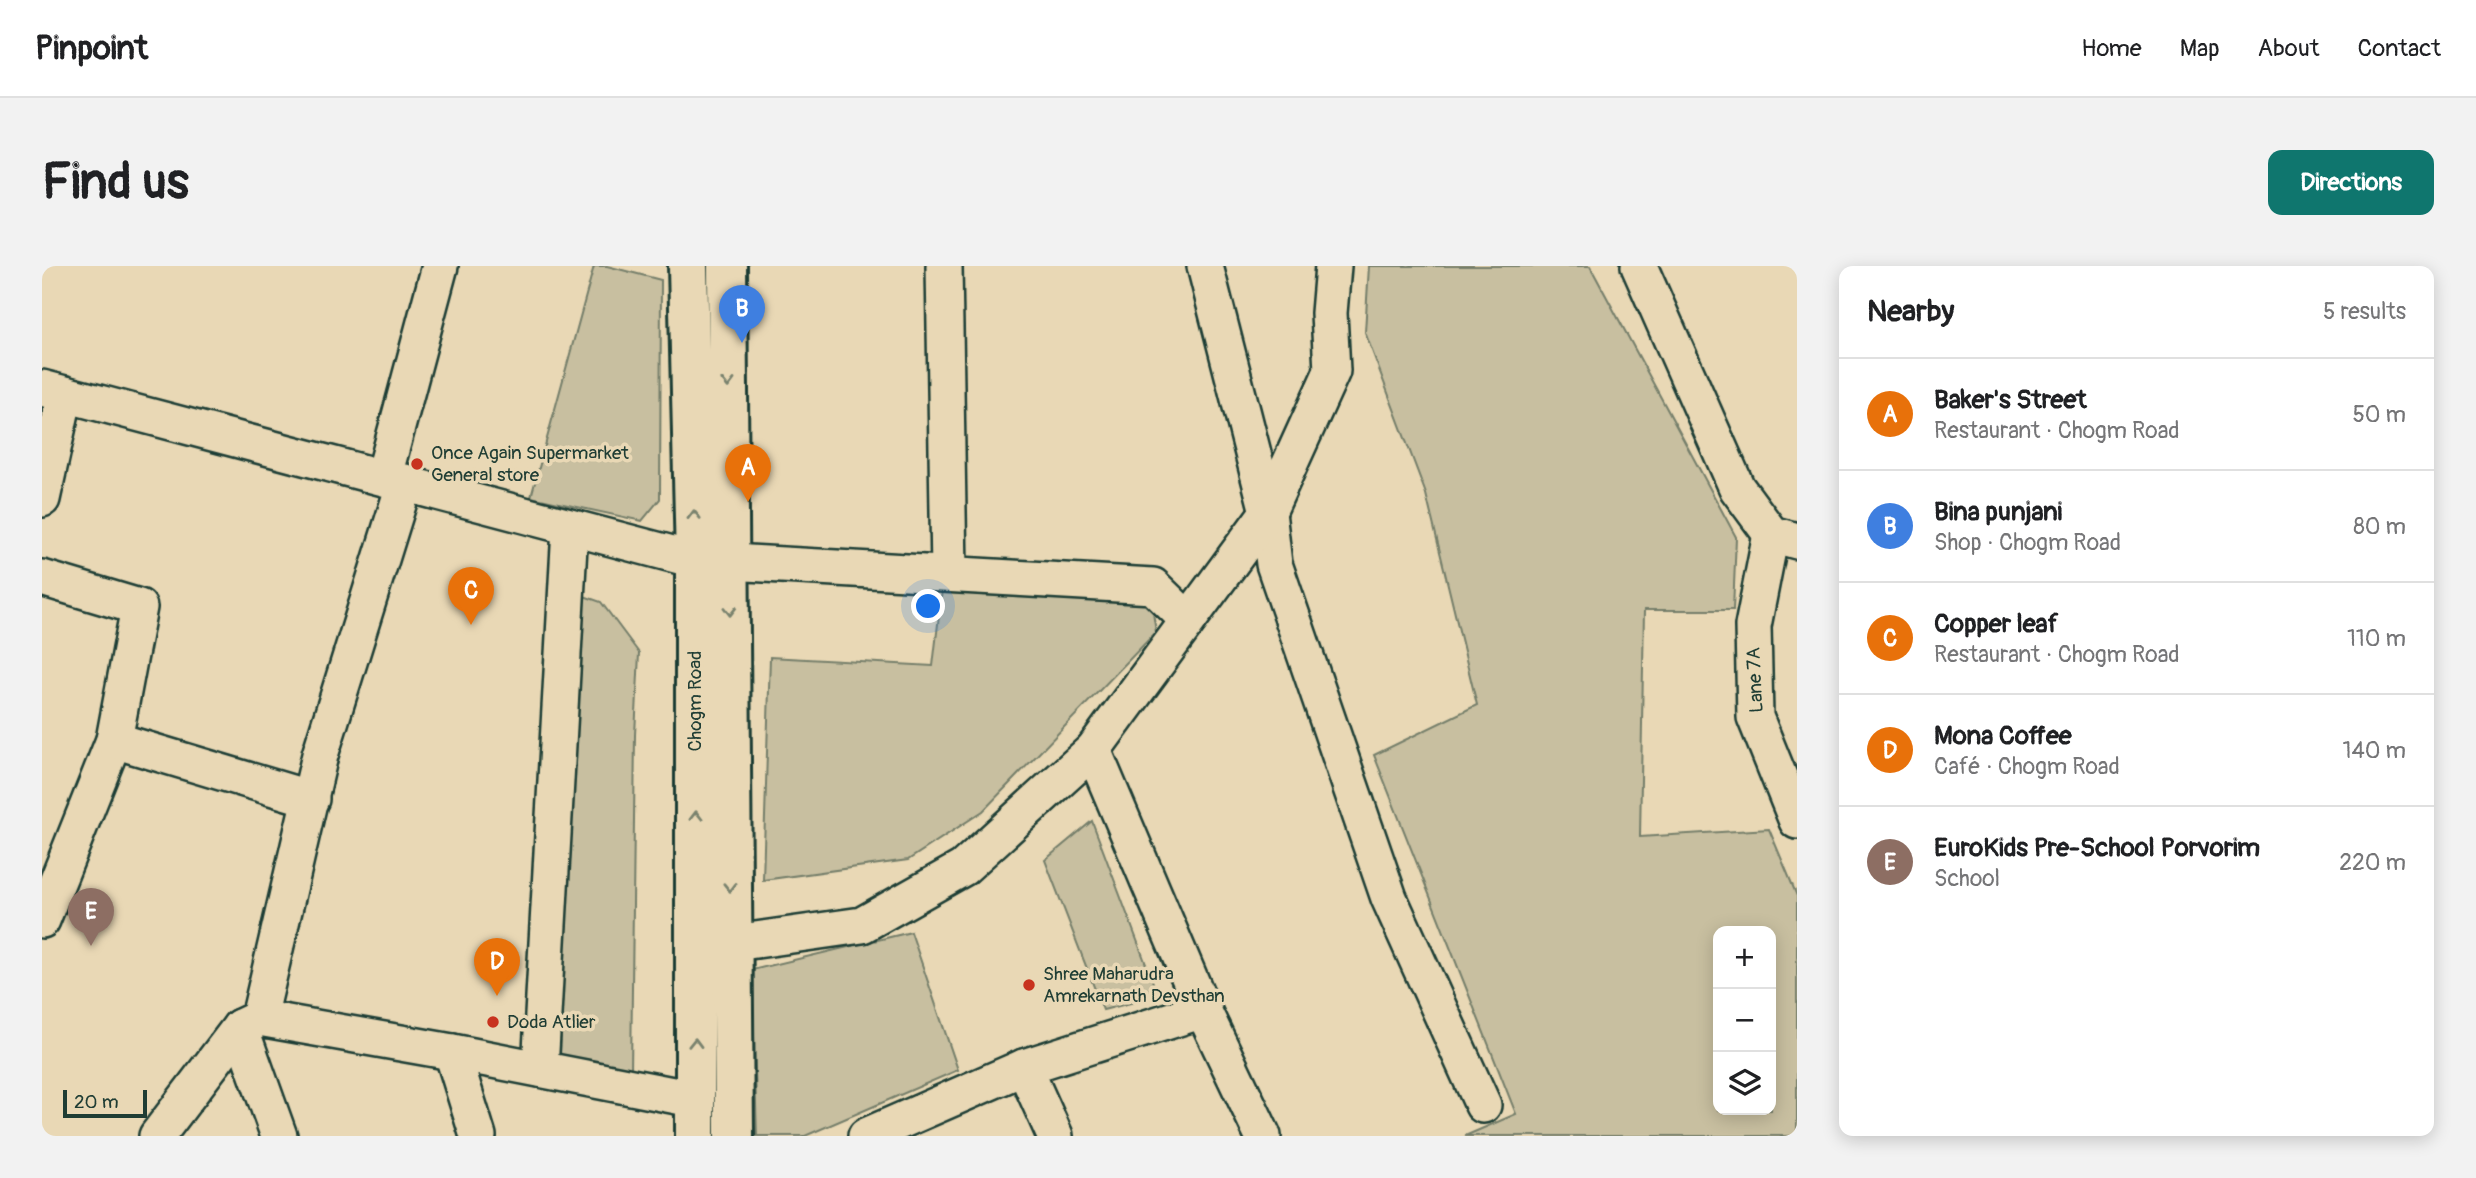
<!DOCTYPE html>
<meta charset="utf-8">
<style>
:root{--surface:#fff;--page:#f2f2f2;--text:#202124;--muted:#757577;--line:#e0e0e0;--accent:#0f766e}
body{margin:0;font-family:Pangolin,sans-serif;background:var(--page);color:var(--text)}
.controls{position:absolute;right:21px;bottom:21px;display:grid;overflow:hidden;border-radius:14px;box-shadow:0 4px 18px #0003}
.controls button{width:63px;height:63px;display:grid;place-items:center;padding:0;border:0;border-bottom:2px solid var(--line);background:var(--surface);color:var(--text);font:35px sans-serif}
.scale{position:absolute;left:21px;bottom:18px;width:84px;box-sizing:border-box;padding-left:7px;border:4px solid #1f3d34;border-top:0;font-size:19px;line-height:24px;white-space:nowrap;color:#1f3d34;-webkit-text-stroke:5px #e9d8b5;paint-order:stroke}
.you{position:absolute;left:887px;top:341px;width:24px;height:24px;margin:-18px;border:5px solid #fff;border-radius:50%;background:#1a73e8;box-shadow:0 0 0 10px #1a73e833}
.badge{display:grid;place-items:center;width:46px;height:46px;border-radius:50%;background:var(--accent);color:#fff;font-size:23px;font-weight:700}
.pin{position:absolute;translate:-50% -58px;filter:drop-shadow(0 2px 4px #0008)}
.pin::after{content:'';position:absolute;top:37px;width:24px;height:21px;background:inherit;clip-path:polygon(0 0,100% 0,50% 100%)}
.list{margin:0;padding:0;list-style:none}
h2{display:flex;justify-content:space-between;align-items:center;height:91px;margin:0;padding:0 28px;font-size:30px}
h2 small{font-size:23px;font-weight:400;color:var(--muted)}
.list li{display:grid;grid-template-columns:46px 1fr auto;gap:21px;align-items:center;box-sizing:border-box;height:112px;padding:0 28px;border-top:2px solid var(--line)}
.list b{display:block;font-size:26px;white-space:nowrap}
.list p{margin:0;font-size:23px;white-space:nowrap;color:var(--muted)}
.list em{font-size:23px;font-style:normal;color:var(--muted)}
.icon{flex:none;width:38px;height:38px;fill:none;stroke:currentColor;stroke-width:2;stroke-linecap:round;stroke-linejoin:round}
.map{position:relative;flex:none;width:1755px;height:870px;overflow:hidden;border-radius:14px}
header{display:flex;align-items:center;gap:42px;box-sizing:border-box;height:98px;padding:0 35px;background:var(--surface);border-bottom:2px solid var(--line)}
header strong{font-size:33px}
nav{display:flex;gap:38px;margin-inline-start:auto;font-size:24px}
.intro{display:flex;align-items:center;justify-content:space-between;box-sizing:border-box;height:168px;padding:0 42px}
h1{margin:0;font-size:49px}
.button{padding:18px 32px;border-radius:14px;background:var(--accent);color:#fff;font-size:24px;font-weight:700}
main{display:flex;gap:42px;padding:0 42px}
aside{flex:1;background:var(--surface);border-radius:14px;box-shadow:0 4px 18px #0003}
.map>svg:first-child{display:block}
.green{fill:#c8bfa0;stroke:#747e6a;stroke-width:2;fill-rule:evenodd}
.lines{fill:none;stroke-linecap:round;stroke-linejoin:round}
.minor-casing{stroke:#1f3d34;stroke-width:40}
.major-casing{stroke:#1f3d34;stroke-width:44}
.minor{stroke:#e9d8b5;stroke-width:35}
.major{stroke:#e9d8b5;stroke-width:38}
.oneway{stroke:#7a836e}
.poi-dot{fill:#c8321e;stroke:#e9d8b5;stroke-width:2.5}
.labels{text-anchor:middle;dominant-baseline:central;stroke-width:7;stroke-linejoin:round;paint-order:stroke}
.poi-label{font-size:19px;fill:#1f3d34;stroke:#e9d8b5;text-anchor:start}
.street-label{font-size:19px;fill:#1f3d34;stroke:#e9d8b5}
</style>
<header>
<strong>Pinpoint</strong>
<nav><a>Home</a><a>Map</a><a>About</a><a>Contact</a></nav>
</header>
<div class="intro"><h1>Find us</h1><a class="button">Directions</a></div>
<main>
<div class="map">
<svg width="1755" height="870" viewBox="0 0 1755 870">
<rect width="100%" height="100%" fill="#e9d8b5"/>
<filter id="ink" filterUnits="userSpaceOnUse"><feTurbulence type="fractalNoise" baseFrequency=".0143" numOctaves="2"/><feDisplacementMap in="SourceGraphic" scale="14" xChannelSelector="R" yChannelSelector="G"/><feConvolveMatrix kernelMatrix="1 2 1 2 8 2 1 2 1" color-interpolation-filters="sRGB"/></filter>
<g filter="url(#ink)">
<g class="green">
<path d="M552,0H565L619,14L618,233L600,255L489,231Z"/>
<path d="M1327,0H1548L1694,271L1691,344H1602L1598,571L1727,563L1755,630V870H1423L1474,848L1332,489L1435,439L1384,228L1323,66ZM1676,665H1729V844H1676Z"/>
<path d="M900,324L1109,334L1114,366L941,545L866,594L721,614L728,391L891,400Z"/>
<path d="M539,329L559,336L597,387L593,469L589,807L518,793L529,495Z"/>
<path d="M1050,555L1116,730L1061,744L1003,594Z"/>
<path d="M869,666L916,804L763,870H715L710,704Z"/>
</g>
<g class="lines">
<defs>
<g id="minor">
<path d="M902,0L907,307"/>
<path d="M1163,0L1226,246L1232,298L1347,632L1441,839"/>
<path d="M1597,0L1695,222L1729,268L1755,275"/>
<path d="M0,122L653,294L1111,320L1146,354"/>
<path d="M342,210L398,0"/>
<path d="M0,233L23,128"/>
<path d="M1729,268L1711,360L1713,451L1755,555"/>
<path d="M0,312L97,341L72,474L0,654"/>
<path d="M72,474L269,533"/>
<path d="M1051,484L1161,744L1221,870"/>
<path d="M664,681L820,659L921,602L1051,484L1226,246L1290,105L1287,47L1291,0"/>
<path d="M217,752L278,489L363,216"/>
<path d="M982,801L1013,870"/>
<path d="M498,803L528,262"/>
<path d="M115,870L198,761"/>
<path d="M237,870L198,761L217,752L410,786"/>
<path d="M436,870L410,786L651,833"/>
<path d="M824,870L982,801L1161,744"/>
</g>
<g id="major">
<path d="M646,0L653,294V870"/>
<path d="M685,0L692,870"/>
</g>
</defs>
<use href="#minor" class="minor-casing"/>
<use href="#major" class="major-casing"/>
<use href="#minor" class="minor"/>
<use href="#major" class="major"/>
</g>
<defs><path id="oneway-chevron" d="M-2-3.5L2.5 0L-2 3.5" fill="none" stroke-width="1.6" stroke-linecap="round" stroke-linejoin="round" transform="scale(1.75)"/></defs>
<g class="oneway">
<use href="#oneway-chevron" transform="translate(686 117) rotate(89)"/>
<use href="#oneway-chevron" transform="translate(652 249) rotate(-91)"/>
<use href="#oneway-chevron" transform="translate(688 345) rotate(90)"/>
<use href="#oneway-chevron" transform="translate(654 550) rotate(-90)"/>
<use href="#oneway-chevron" transform="translate(688 621) rotate(89)"/>
<use href="#oneway-chevron" transform="translate(653 777) rotate(-89)"/>
</g>
</g>
<g class="poi-dot">
<circle cx="375" cy="198" r="7"/>
<circle cx="987" cy="719" r="7"/>
<circle cx="451" cy="756" r="7"/>
</g>
<g class="labels">
<g class="poi-label">
<text x="389" y="187">Once Again Supermarket<tspan x="389" dy="22">General store</tspan></text>
<text x="1001" y="708">Shree Maharudra<tspan x="1001" dy="22">Amrekarnath Devsthan</tspan></text>
<text x="465" y="756">Doda Atlier</text>
</g>
<g class="street-label">
<text transform="translate(1713 414) rotate(-93)">Lane 7A</text>
<text transform="translate(653 435) rotate(-90)">Chogm Road</text>
</g>
</g>
</svg>
<div class="controls">
<button>+</button>
<button>−</button>
<button><svg class="icon" aria-label="layers" viewBox="0 0 24 24"><path d="M12 4l9 5-9 5-9-5zM3 14l9 5 9-5"/></svg></button>
</div>
<div class="scale">20 m</div>
<div class="you"></div>
<div class="pin badge" style="left:706px;top:236px;background:#e8710a">A</div>
<div class="pin badge" style="left:700px;top:77px;background:#3f7fe0">B</div>
<div class="pin badge" style="left:429px;top:359px;background:#e8710a">C</div>
<div class="pin badge" style="left:455px;top:730px;background:#e8710a">D</div>
<div class="pin badge" style="left:49px;top:680px;background:#8d6e63">E</div>
</div>
<aside>
<h2>Nearby<small>5 results</small></h2>
<ul class="list">
<li><span class="badge" style="background:#e8710a">A</span><div><b>Baker's Street</b><p>Restaurant · Chogm Road</p></div><em>50 m</em></li>
<li><span class="badge" style="background:#3f7fe0">B</span><div><b>Bina punjani</b><p>Shop · Chogm Road</p></div><em>80 m</em></li>
<li><span class="badge" style="background:#e8710a">C</span><div><b>Copper leaf</b><p>Restaurant · Chogm Road</p></div><em>110 m</em></li>
<li><span class="badge" style="background:#e8710a">D</span><div><b>Mona Coffee</b><p>Café · Chogm Road</p></div><em>140 m</em></li>
<li><span class="badge" style="background:#8d6e63">E</span><div><b>EuroKids Pre-School Porvorim</b><p>School</p></div><em>220 m</em></li>
</ul>
</aside>
</main>
